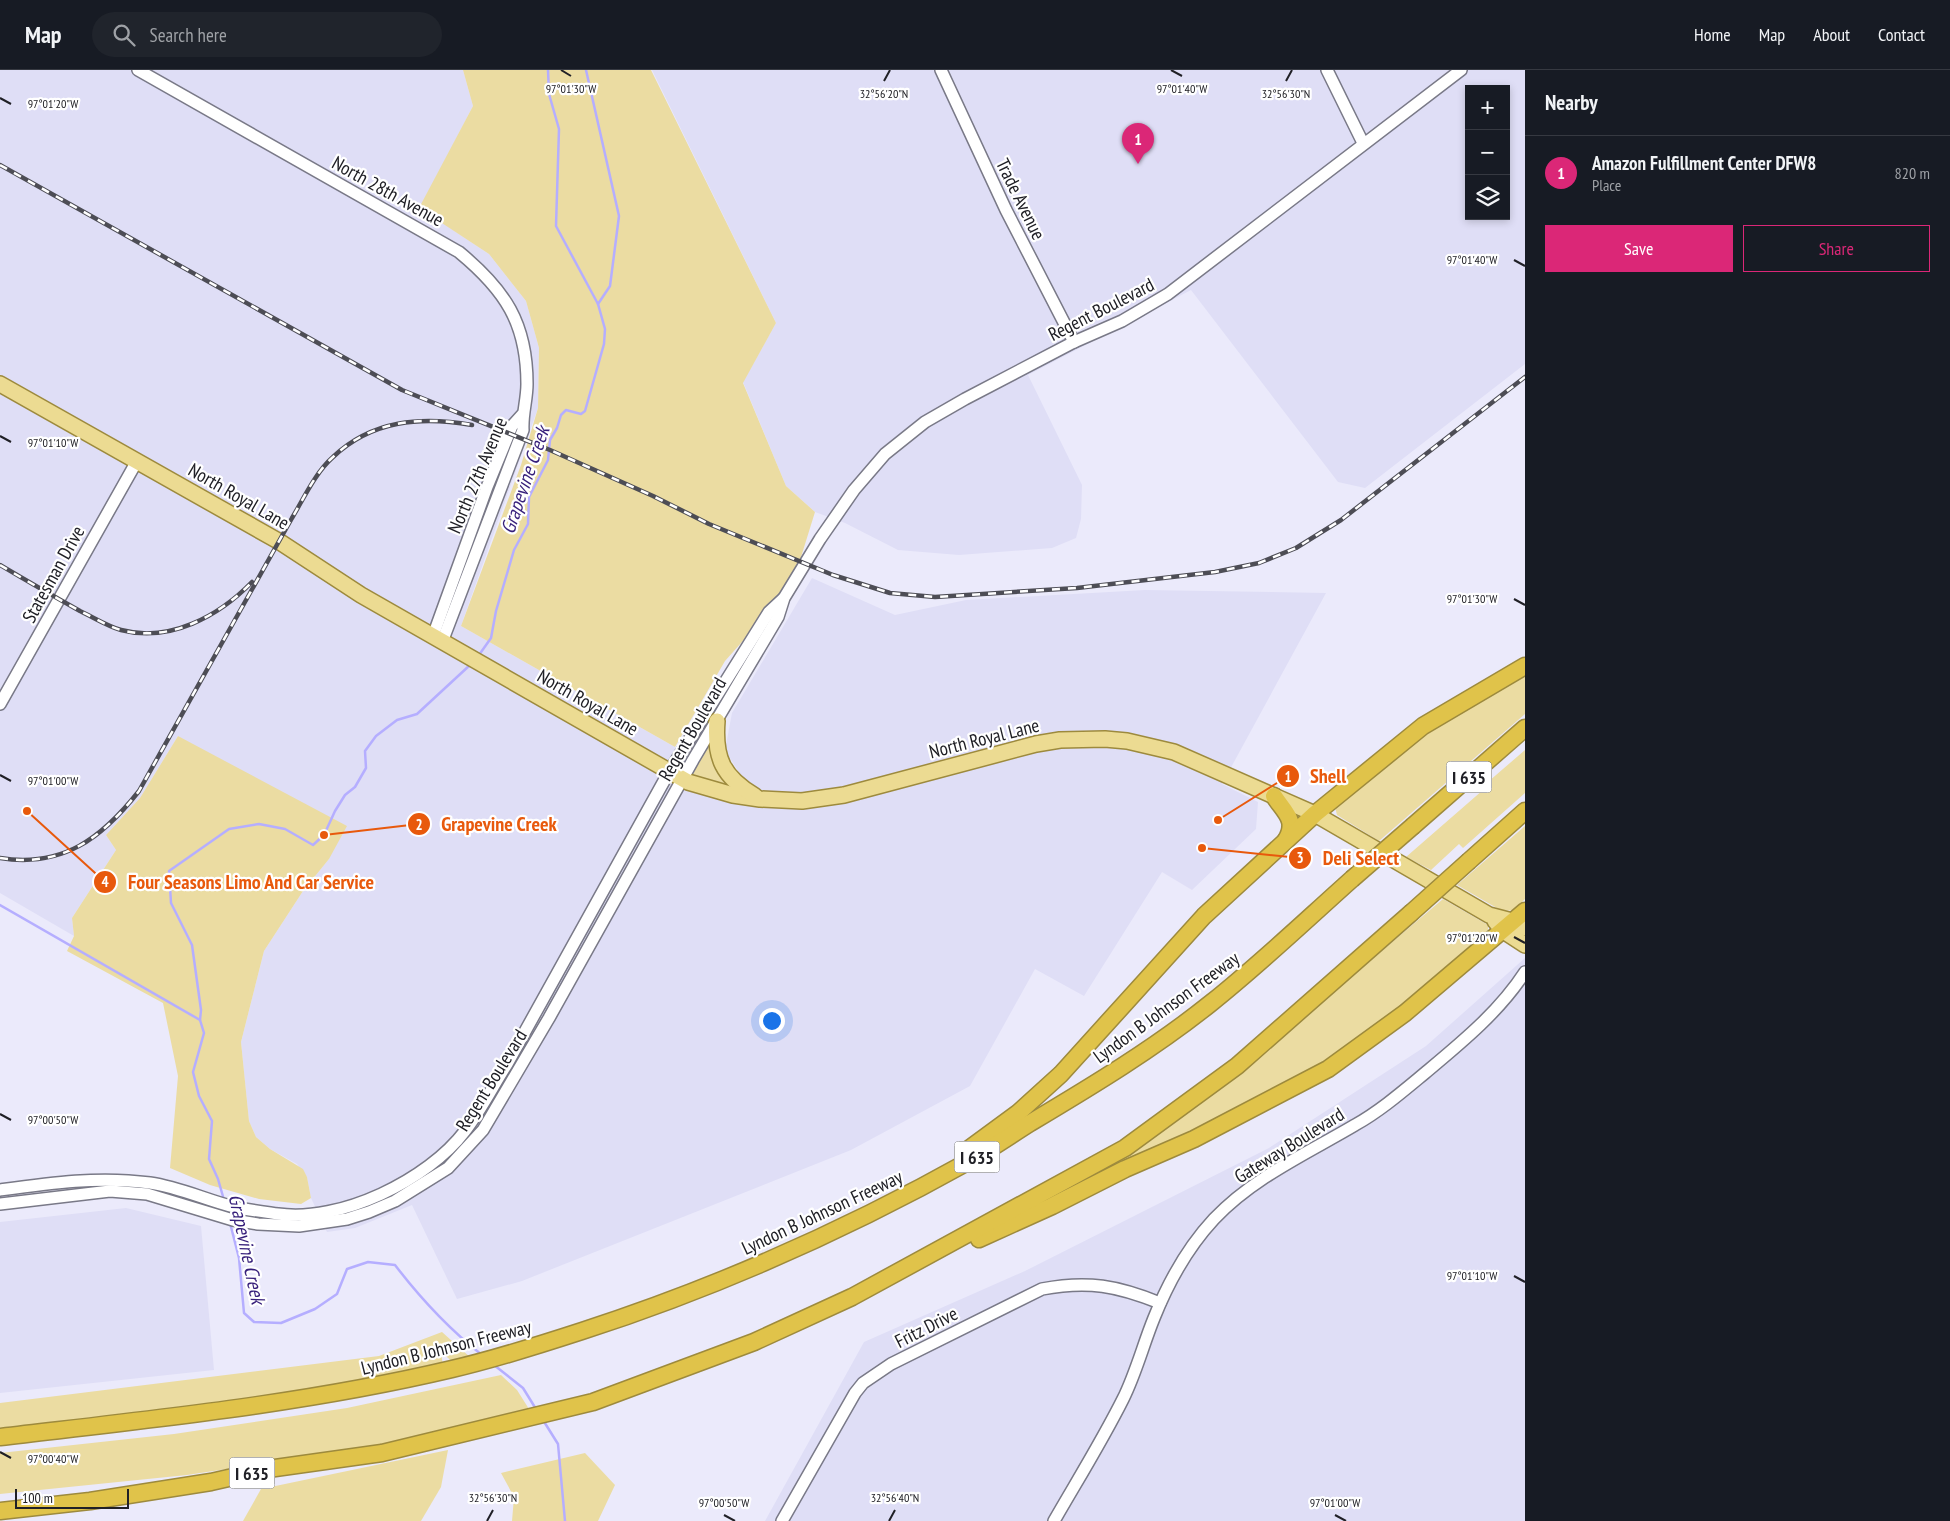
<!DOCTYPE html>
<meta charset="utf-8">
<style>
:root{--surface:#171b24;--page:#20242c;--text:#f1f3f6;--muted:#9ea1a6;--line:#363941;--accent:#db2777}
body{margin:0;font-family:"PT Sans Narrow",sans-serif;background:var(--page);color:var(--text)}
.controls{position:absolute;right:15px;top:15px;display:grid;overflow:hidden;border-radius:0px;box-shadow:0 2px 8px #0003}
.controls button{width:45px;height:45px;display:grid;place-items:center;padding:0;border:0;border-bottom:1px solid var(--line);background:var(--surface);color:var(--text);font:25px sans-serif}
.scale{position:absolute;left:15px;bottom:12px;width:114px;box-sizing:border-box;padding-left:5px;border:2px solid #202026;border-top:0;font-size:14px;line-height:18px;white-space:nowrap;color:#202026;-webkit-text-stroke:4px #fff;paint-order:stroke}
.you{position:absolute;left:771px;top:950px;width:18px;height:18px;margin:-12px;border:4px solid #fff;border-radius:50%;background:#1a73e8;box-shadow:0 0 0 8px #1a73e833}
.badge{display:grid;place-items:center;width:32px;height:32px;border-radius:50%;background:var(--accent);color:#fff;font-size:16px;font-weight:700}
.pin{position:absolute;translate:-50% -41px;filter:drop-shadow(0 1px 2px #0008)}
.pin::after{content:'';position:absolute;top:26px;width:18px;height:15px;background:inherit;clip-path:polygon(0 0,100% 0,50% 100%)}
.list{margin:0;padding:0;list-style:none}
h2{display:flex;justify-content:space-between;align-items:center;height:65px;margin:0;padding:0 20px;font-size:21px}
h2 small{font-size:16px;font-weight:400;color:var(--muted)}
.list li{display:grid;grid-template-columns:32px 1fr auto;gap:15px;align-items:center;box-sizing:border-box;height:75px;padding:0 20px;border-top:1px solid var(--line)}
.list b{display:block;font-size:19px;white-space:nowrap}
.list p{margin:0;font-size:16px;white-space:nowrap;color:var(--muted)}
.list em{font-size:16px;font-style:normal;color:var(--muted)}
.actions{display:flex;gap:10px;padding:15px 20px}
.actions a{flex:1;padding:11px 0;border:1px solid var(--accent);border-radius:0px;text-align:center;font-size:18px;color:var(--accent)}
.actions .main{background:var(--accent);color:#fff}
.icon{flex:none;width:28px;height:28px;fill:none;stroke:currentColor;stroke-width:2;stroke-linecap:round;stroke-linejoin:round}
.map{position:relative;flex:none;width:1525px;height:1451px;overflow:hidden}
header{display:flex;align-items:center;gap:30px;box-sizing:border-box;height:70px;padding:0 25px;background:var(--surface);border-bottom:1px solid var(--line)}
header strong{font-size:24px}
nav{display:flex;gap:28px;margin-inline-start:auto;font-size:18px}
.search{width:350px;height:45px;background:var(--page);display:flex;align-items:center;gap:12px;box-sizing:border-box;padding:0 18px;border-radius:28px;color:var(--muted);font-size:19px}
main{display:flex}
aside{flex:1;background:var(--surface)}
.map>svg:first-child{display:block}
.built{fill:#dfdef6;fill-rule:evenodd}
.green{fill:#ebdca2}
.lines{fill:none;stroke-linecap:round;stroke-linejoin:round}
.stream{stroke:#b5aeff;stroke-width:2.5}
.minor-casing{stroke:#797987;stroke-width:14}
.major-casing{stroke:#9d8a3d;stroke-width:18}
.highway-casing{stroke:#9d8a3d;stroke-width:19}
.minor{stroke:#fff;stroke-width:11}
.major{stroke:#ecdb92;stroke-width:15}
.highway{stroke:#e0c34a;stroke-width:16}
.rail-casing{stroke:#4d4d55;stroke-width:4.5}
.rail{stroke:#fff;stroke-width:2.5;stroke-dasharray:8;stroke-linecap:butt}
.highway-bridge-casing{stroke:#9d8a3d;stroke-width:19;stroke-linecap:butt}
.highway-bridge{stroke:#e0c34a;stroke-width:16}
.ticks{fill:none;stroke:#202026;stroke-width:2}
.labels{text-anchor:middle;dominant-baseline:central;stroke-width:4.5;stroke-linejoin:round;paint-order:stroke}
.shield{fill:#fff;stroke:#636367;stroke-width:1}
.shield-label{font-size:18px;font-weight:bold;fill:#202026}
.street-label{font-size:19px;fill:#202026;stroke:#fff}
.water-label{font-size:20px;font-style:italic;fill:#361f7a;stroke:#fff}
.ticks-label{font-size:12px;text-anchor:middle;fill:#202026;stroke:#fff;stroke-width:4.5;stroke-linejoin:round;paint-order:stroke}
.leader{fill:none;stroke:#e8590c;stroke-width:2}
.callout-dot{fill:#e8590c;stroke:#fff;stroke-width:2}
.mark-label{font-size:15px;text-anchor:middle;font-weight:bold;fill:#fff}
.callout-label{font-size:20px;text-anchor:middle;font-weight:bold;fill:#e8590c;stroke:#fff;stroke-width:4.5;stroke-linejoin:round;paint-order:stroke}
</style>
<header>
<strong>Map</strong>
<div class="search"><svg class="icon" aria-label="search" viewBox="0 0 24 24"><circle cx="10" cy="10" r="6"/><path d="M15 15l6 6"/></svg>Search here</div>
<nav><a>Home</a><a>Map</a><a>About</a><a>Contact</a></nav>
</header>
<main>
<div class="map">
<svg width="1525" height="1451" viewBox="0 0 1525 1451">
<rect width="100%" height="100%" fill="#ebeafb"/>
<g class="built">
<path d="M0,0H463L473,36L420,138L489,184L526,231L539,278L538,338L461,556L675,677L743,709L725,680L732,643L812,508L895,545L966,530L1145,520L1326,523L1222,714L1258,732L1256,759L1192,820L1162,802L1084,926L1035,899L970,1016L851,1080L522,1211L457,1229L412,1135L355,1158L327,1162L311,1128L307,1107L297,1094L270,1079L256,1067L249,1051L241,972L264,881L303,821L329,789L178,666L140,728L106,765L116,780L72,848L74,866L0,823Z"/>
<path d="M652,0H1525V294L1365,418L1338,412L1191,220L1028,305L1082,415L1081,449L1076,468L1052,478L959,485L898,480L845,453L815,442L786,416L743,312L776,253ZM1469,19H1506V146H1469Z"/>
<path d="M1525,888V1451H765L864,1272L1025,1201L1269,1078L1426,976Z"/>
<path d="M126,1138L201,1156L214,1300L0,1323V1152Z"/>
</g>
<g class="green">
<path d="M463,0H651L776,253L743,313L786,416L815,442L792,516L725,591L675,677L461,556L521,395L538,338L539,278L526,231L489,184L419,138L473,36Z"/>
<path d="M1525,600V644L1379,771L1337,745L1335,737L1399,679Z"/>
<path d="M178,666L347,756L329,789L303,821L264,881L241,972L249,1051L256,1067L270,1079L303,1099L307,1107L311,1128L301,1134L259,1129L210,1115L170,1098L178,1006L163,933L67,881L74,866L72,848L116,780L106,765L140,728Z"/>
<path d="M709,671L737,719L690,704Z"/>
<path d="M1525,680V723L1463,778L1459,774L1431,800L1406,787L1483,720L1481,718Z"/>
<path d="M1525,756V829L1514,840L1502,841L1457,815Z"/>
<path d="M1443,829L1488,855V860C1448,895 1409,937 1364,966C1282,1020 1191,1060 1102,1103L1226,1013Z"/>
<path d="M442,1262L471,1288L454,1293L441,1282L443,1296L277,1329L0,1360V1333L379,1286Z"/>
<path d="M501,1305L517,1320L529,1339L385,1375L187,1405L0,1424V1383L174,1364L347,1338Z"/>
<path d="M448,1380L441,1417L421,1451H243L261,1419Z"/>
<path d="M585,1383L615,1415L598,1451H512L514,1427L501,1403Z"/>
</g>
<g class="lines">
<g class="stream">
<path d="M586,0L619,146L610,216L598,234"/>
<path d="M479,585L491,568L496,541L514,480L528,454L529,427L548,390L550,370L557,358L561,345L566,340L581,344L585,341L604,274L605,259L598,234L556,156L559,59L549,24L548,0"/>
<path d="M0,835L200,950"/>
<path d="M224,1130L218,1109L209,1089L212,1051L199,1026L193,1002L204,963L200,950L201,940L192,875L171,833L169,801L229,759L259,754L285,759L313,775L324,765L335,741L345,725L355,717L366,698L365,681L376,666L397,650L417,644L470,595"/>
<path d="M230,1153L239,1188L244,1243L254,1252L281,1253L315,1239L337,1224L347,1199L368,1192L395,1195C421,1229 449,1259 482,1285"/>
<path d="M494,1295L523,1318L536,1339"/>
<path d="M543,1350L558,1374L565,1451"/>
</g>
<defs>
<g id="minor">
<path d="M138,0L459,182C505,220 527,253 527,314C527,330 522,344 523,360L442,572"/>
<path d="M941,0L1006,140L1074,272"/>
<path d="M1327,0L1363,73"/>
<path d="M433,566L487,417L512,356L522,345"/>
<path d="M0,634L137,391"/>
<path d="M0,1120C50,1113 99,1106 150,1113C179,1117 206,1130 234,1137C248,1140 264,1142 278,1144C340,1153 428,1110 465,1061C481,1040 493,1016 507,994L669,702L769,542L783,529"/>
<path d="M0,1134L110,1121L147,1124L233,1150L258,1154L299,1156L347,1149L369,1142L395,1131L448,1098L483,1060L549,948L693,690L778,547L784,528L820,469L854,420L885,384L925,352L965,329L1074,272L1122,251L1168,224L1461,0"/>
<path d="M782,1451L855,1323L863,1313L891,1294L1042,1219C1088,1210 1118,1216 1160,1233"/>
<path d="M1054,1451C1077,1411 1102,1371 1123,1329C1136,1303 1143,1275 1154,1248C1168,1213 1188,1177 1214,1149C1254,1107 1306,1084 1355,1055C1380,1041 1402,1022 1425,1003C1461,973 1499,942 1525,902"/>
</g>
<g id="major">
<path d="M0,314L280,472L361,525L688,712L733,725L760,729L802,731L844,725L1036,674L1060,670L1105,669L1127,671L1174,682L1315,744L1489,845L1512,851L1525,858"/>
<path d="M717,651C714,688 723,707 755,726"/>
<path d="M1495,851L1502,860L1525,875"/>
</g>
<g id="highway">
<path d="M1274,726C1284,742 1298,750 1286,770"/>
<path d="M1413,756L1525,658"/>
<path d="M1469,791L1525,741"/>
<path d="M969,1079L1018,1043L1061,1004L1204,846L1315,744L1423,656L1525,596"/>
<path d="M979,1169L1052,1136L1125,1099L1194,1069L1328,999L1405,943L1525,841"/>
<path d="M0,1367C152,1349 304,1334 452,1299C496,1289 539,1275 582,1261C718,1217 848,1159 973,1089C992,1078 1011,1065 1030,1053C1092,1016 1155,978 1211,933C1260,894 1305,851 1352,809"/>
<path d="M0,1441L90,1431L211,1412L268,1399L382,1383L593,1332L754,1272L852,1227L1125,1078L1237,996L1411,843"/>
</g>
</defs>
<use href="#minor" class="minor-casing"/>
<use href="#major" class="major-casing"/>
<use href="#highway" class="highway-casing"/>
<use href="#minor" class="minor"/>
<use href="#major" class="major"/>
<use href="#highway" class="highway"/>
<defs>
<g id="rail">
<path d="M0,95L402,320L550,380L653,426L709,454L833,505L890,523L935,527L1077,518L1215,502L1259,493L1296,478L1341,450L1525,307"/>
<path d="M0,495C27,511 53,526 80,541C93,547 107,556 121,560C170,573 219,546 252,512"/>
<path d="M0,788C63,798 102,768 139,721L292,448C304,428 315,403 333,387C372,350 421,346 472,355"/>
</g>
</defs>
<use href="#rail" class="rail-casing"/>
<use href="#rail" class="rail"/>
<defs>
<g id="highway-bridge">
<path d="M1352,809L1413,756"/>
<path d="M1411,843L1469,791"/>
</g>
</defs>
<use href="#highway-bridge" class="highway-bridge-casing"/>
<use href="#highway-bridge" class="highway-bridge"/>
</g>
<path class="ticks" d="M561,0L571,6M1171,0L1182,6M884,11L890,0M1286,11L1292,0M0,28L11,34M1514,190L1525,196M0,366L11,372M1514,529L1525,535M0,705L11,711M1514,867L1525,873M0,1044L11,1050M1514,1206L1525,1212M0,1382L11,1388M724,1445L735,1451M1335,1445L1346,1451M487,1451L493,1440M889,1451L895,1440"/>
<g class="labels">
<g class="shield">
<rect x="1446.5" y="691.5" width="45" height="31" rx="4"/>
<rect x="954.5" y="1071.5" width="45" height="31" rx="4"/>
<rect x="229.5" y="1387.5" width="45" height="31" rx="4"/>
</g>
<g class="shield-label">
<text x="1469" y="707">I 635</text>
<text x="977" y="1087">I 635</text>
<text x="252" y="1403">I 635</text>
</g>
<g class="street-label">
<text transform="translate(388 121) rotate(29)">North 28th Avenue</text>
<text transform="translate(1021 129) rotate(64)">Trade Avenue</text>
<text transform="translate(1101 239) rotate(-27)">Regent Boulevard</text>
<text transform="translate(477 405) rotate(-67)">North 27th Avenue</text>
<text transform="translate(239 426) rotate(30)">North Royal Lane</text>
<text transform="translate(53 504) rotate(-61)">Statesman Drive</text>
<text transform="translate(588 632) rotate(30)">North Royal Lane</text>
<text transform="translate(692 659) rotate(-60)">Regent Boulevard</text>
<text transform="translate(984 668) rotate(-14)">North Royal Lane</text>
<text transform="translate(1166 937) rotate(-36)">Lyndon B Johnson Freeway</text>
<text transform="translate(491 1010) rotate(-58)">Regent Boulevard</text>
<text transform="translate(1289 1075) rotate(-32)">Gateway Boulevard</text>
<text transform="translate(822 1142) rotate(-25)">Lyndon B Johnson Freeway</text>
<text transform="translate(926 1257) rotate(-27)">Fritz Drive</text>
<text transform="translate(446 1277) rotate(-14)">Lyndon B Johnson Freeway</text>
</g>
<g class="water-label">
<text transform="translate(525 410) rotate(-71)">Grapevine Creek</text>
<text transform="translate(247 1179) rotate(78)">Grapevine Creek</text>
</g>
</g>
<g class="ticks-label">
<text x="571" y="23">97°01'30"W</text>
<text x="1182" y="23">97°01'40"W</text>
<text x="884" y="28">32°56'20"N</text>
<text x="1286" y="28">32°56'30"N</text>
<text x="53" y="38">97°01'20"W</text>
<text x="1472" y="194">97°01'40"W</text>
<text x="53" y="377">97°01'10"W</text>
<text x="1472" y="533">97°01'30"W</text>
<text x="53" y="715">97°01'00"W</text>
<text x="1472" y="872">97°01'20"W</text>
<text x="53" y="1054">97°00'50"W</text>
<text x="1472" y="1210">97°01'10"W</text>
<text x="53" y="1393">97°00'40"W</text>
<text x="493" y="1432">32°56'30"N</text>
<text x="895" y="1432">32°56'40"N</text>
<text x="724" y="1437">97°00'50"W</text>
<text x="1335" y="1437">97°01'00"W</text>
</g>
<path class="leader" d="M1218 750L1288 706M324 765L419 754M1202 778L1300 788M27 741L105 812"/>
<g class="callout-dot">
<circle cx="1218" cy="750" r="5"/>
<circle cx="324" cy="765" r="5"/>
<circle cx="1202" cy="778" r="5"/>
<circle cx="27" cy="741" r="5"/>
<circle cx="1288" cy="706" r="12"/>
<circle cx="419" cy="754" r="12"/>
<circle cx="1300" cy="788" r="12"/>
<circle cx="105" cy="812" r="12"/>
</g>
<g class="mark-label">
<text x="1288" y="712">1</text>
<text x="419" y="760">2</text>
<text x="1300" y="793">3</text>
<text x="105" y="817">4</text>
</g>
<g class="callout-label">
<text x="1328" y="713">Shell</text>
<text x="499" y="761">Grapevine Creek</text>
<text x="1361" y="795">Deli Select</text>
<text x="251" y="819">Four Seasons Limo And Car Service</text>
</g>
</svg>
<div class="controls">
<button>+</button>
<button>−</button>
<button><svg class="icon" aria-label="layers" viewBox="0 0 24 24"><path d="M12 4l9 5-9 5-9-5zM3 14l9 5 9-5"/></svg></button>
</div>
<div class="scale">100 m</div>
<div class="you"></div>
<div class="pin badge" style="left:1138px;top:94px">1</div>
</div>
<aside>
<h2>Nearby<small></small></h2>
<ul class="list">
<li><span class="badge">1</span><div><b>Amazon Fulfillment Center DFW8</b><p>Place</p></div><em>820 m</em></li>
</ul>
<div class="actions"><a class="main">Save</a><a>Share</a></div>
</aside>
</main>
